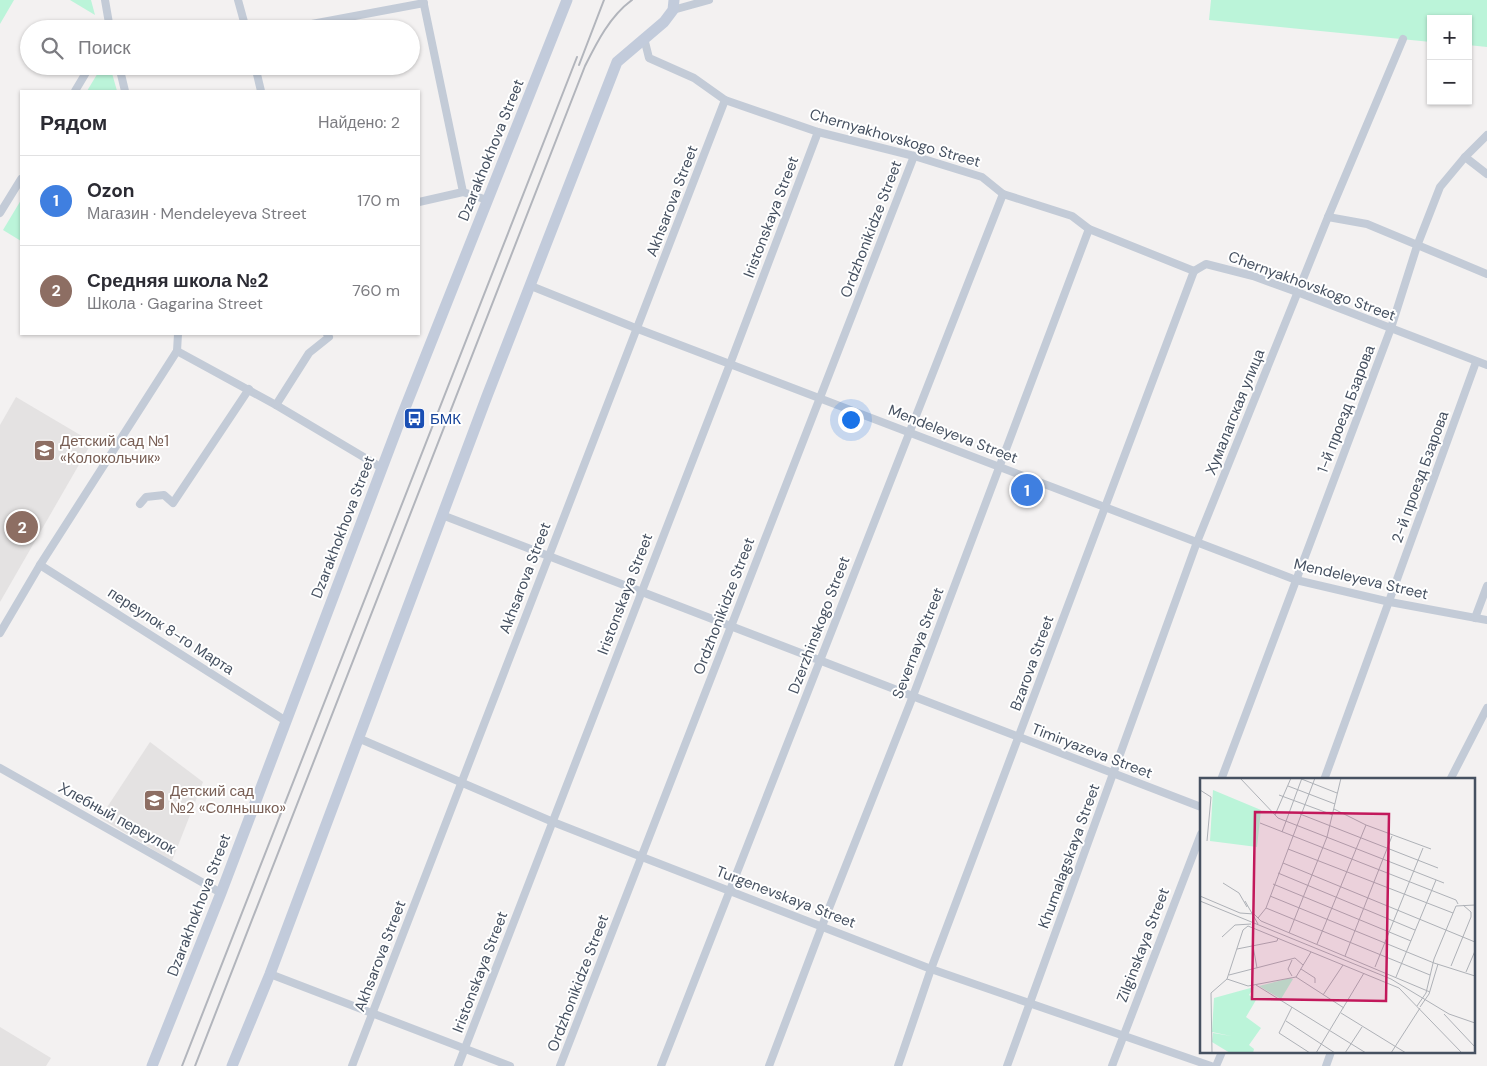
<!DOCTYPE html>
<html lang="ru">
<meta charset="utf-8">
<style>
:root{--surface:#fff;--page:#f7f7f7;--text:#2b2b33;--muted:#7c7c81;--line:#e1e1e2;--accent:#b45309}
body{margin:0;font-family:"DM Sans",sans-serif;background:var(--page);color:var(--text)}
.controls{position:absolute;right:15px;top:15px;display:grid;overflow:hidden;border-radius:0px;box-shadow:0 1px 4px #0004}
.controls button{width:45px;height:45px;display:grid;place-items:center;padding:0;border:0;border-bottom:1px solid var(--line);background:var(--surface);color:var(--text);font:25px sans-serif}
.you{position:absolute;left:850px;top:419px;width:18px;height:18px;margin:-12px;border:4px solid #fff;border-radius:50%;background:#1a73e8;box-shadow:0 0 0 8px #1a73e833}
.badge{display:grid;place-items:center;width:32px;height:32px;border-radius:50%;background:var(--accent);color:#fff;font-size:16px;font-weight:700}
.pin{position:absolute;translate:-50% -50%;border:2px solid #fff;box-shadow:0 1px 5px #0006}
.list{margin:0;padding:0;list-style:none}
h2{display:flex;justify-content:space-between;align-items:center;height:65px;margin:0;padding:0 20px;font-size:21px}
h2 small{font-size:16px;font-weight:400;color:var(--muted)}
.list li{display:grid;grid-template-columns:32px 1fr auto;gap:15px;align-items:center;box-sizing:border-box;height:90px;padding:0 20px;border-top:1px solid var(--line)}
.list b{display:block;font-size:19px;white-space:nowrap}
.list p{margin:0;font-size:16px;white-space:nowrap;color:var(--muted)}
.list em{font-size:16px;font-style:normal;color:var(--muted)}
.icon{flex:none;width:28px;height:28px;fill:none;stroke:currentColor;stroke-width:2;stroke-linecap:round;stroke-linejoin:round}
.map{position:relative;flex:none;width:1487px;height:1066px;overflow:hidden}
.search{position:absolute;background:var(--surface);box-shadow:0 1px 4px #0004;left:20px;top:20px;width:400px;height:55px;display:flex;align-items:center;gap:12px;box-sizing:border-box;padding:0 18px;border-radius:28px;color:var(--muted);font-size:19px}
.panel{position:absolute;background:var(--surface);box-shadow:0 1px 4px #0004;left:20px;top:90px;width:400px;height:245px;border-radius:0px}
.map>svg:first-child{display:block}
.education{fill:#e4e2e2}
.green{fill:#bbf4d9}
.lines{fill:none;stroke-linecap:round;stroke-linejoin:round}
.street{stroke:#c3cbd7;stroke-width:8}
.secondary{stroke:#c2cbdb;stroke-width:11}
.rail{stroke:#b2b5bc;stroke-width:2}
.labels{text-anchor:middle;dominant-baseline:central;stroke-width:4;stroke-linejoin:round;paint-order:stroke}
.street-label{font-size:15px;fill:#465161;stroke:#fff}
.transit-label{font-size:15px;fill:#164399;stroke:#fff;text-anchor:start}
.education-label{font-size:15px;fill:#785e54;stroke:#fff;text-anchor:start}
.inset-road{fill:none;stroke:#aeb1b7;stroke-width:1}
.view{fill:#c2185b;fill-opacity:0.15;stroke:#c2185b;stroke-width:2.5}
.inset-edge{fill:none;stroke:#465161;stroke-width:2.5}
</style>
<div class="map">
<svg width="1487" height="1066" viewBox="0 0 1487 1066">
<rect width="100%" height="100%" fill="#f3f1f1"/>
<g class="education">
<path d="M16,397L92,442L0,602V425Z"/>
<path d="M150,742L203,782L172,861L100,818Z"/>
<path d="M0,1027L51,1058L46,1066H0Z"/>
</g>
<g class="green">
<path d="M0,0H14L0,24Z"/>
<path d="M70,0H91L95,15Z"/>
<path d="M1211,0H1487V47L1468,45V19H1431V42L1209,20Z"/>
<path d="M102,66H110L117,91H87Z"/>
<path d="M21,200V241L3,230Z"/>
</g>
<g class="lines">
<g class="street">
<path d="M105,0L110,29"/>
<path d="M238,0L246,29"/>
<path d="M423,0L463,192L487,200"/>
<path d="M673,10L709,0"/>
<path d="M285,29L424,3"/>
<path d="M644,38L649,58L694,78L725,100L818,132L914,156L982,177L1003,194L1072,216L1089,229L1194,271L1206,264L1253,276L1297,292L1487,365"/>
<path d="M119,66L125,91"/>
<path d="M255,66L261,91"/>
<path d="M75,91L90,66"/>
<path d="M1465,157L1487,174"/>
<path d="M419,202L463,192"/>
<path d="M0,213L21,179"/>
<path d="M1328,217L1367,224L1487,274"/>
<path d="M531,286L638,329L1296,580L1390,602L1487,620"/>
<path d="M177,351L276,405L382,468"/>
<path d="M276,405L309,353L329,337L327,334"/>
<path d="M140,504L146,497L164,495L173,503L249,389"/>
<path d="M442,515L1201,807"/>
<path d="M40,565L286,721"/>
<path d="M1475,618L1487,586"/>
<path d="M0,633L40,565L177,351L178,334"/>
<path d="M358,738L553,822L642,857L931,969L1211,1066"/>
<path d="M0,768L221,893"/>
<path d="M1221,780L1391,328L1417,246L1440,187L1465,157L1487,135"/>
<path d="M1324,780L1476,362"/>
<path d="M1450,780L1487,708"/>
<path d="M270,974L510,1066"/>
<path d="M352,1066L725,100"/>
<path d="M458,1066L730,364L818,132"/>
<path d="M560,1066L914,156"/>
<path d="M661,1066L1003,194"/>
<path d="M769,1066L822,926L913,696L1089,229"/>
<path d="M898,1066L931,969L1194,271"/>
<path d="M1007,1066L1197,542L1328,217L1403,39"/>
<path d="M1112,1066L1201,834"/>
<path d="M1216,1066L1222,1052"/>
<path d="M1326,1066L1331,1052"/>
</g>
<g class="secondary">
<path d="M152,1066L221,893L401,418L567,0"/>
<path d="M232,1066L270,974L487,396L617,62L664,22L673,10L674,0"/>
</g>
<g class="rail">
<path d="M579,65L604,0"/>
<path d="M182,1066L577,57"/>
<path d="M195,1066L585,66C597,42 610,16 632,0"/>
</g>
</g>
<defs>
<symbol id="bus-square" viewBox="-11 -11 22 22"><rect x="-9" y="-9" width="18" height="18" rx="4" fill="#1a4fb4" stroke="#fff"/><path d="M-5-6H5V4H4V6H2V4H-2V6H-4V4H-5ZM-3.5-4V0h7V-4ZM-3.5 1.2v1.5H-2V1.2ZM2 1.2v1.5H3.5V1.2Z" fill="#fff"/></symbol>
<symbol id="school-square" viewBox="-11 -11 22 22"><rect x="-9" y="-9" width="18" height="18" rx="4" fill="#8d6e63" stroke="#fff"/><path d="M0-5L7-2L0 1L-7-2ZM-4 1L0 2.5L4 1V4Q0 6-4 4Z" fill="#fff"/></symbol>
</defs>
<g fill-rule="evenodd">
<use href="#bus-square" x="402" y="406" width="25" height="25"/>
<use href="#school-square" x="32" y="438" width="25" height="25"/>
<use href="#school-square" x="142" y="788" width="25" height="25"/>
</g>
<g class="labels">
<g class="street-label">
<text transform="translate(895 138) rotate(16)">Chernyakhovskogo Street</text>
<text transform="translate(491 150) rotate(-68)">Dzarakhokhova Street</text>
<text transform="translate(672 201) rotate(-69)">Akhsarova Street</text>
<text transform="translate(771 217) rotate(-69)">Iristonskaya Street</text>
<text transform="translate(871 229) rotate(-69)">Ordzhonikidze Street</text>
<text transform="translate(1312 286) rotate(20)">Chernyakhovskogo Street</text>
<text transform="translate(1346 409) rotate(-69)">1-й проезд Бзарова</text>
<text transform="translate(1235 412) rotate(-68)">Хумалагская улица</text>
<text transform="translate(953 434) rotate(21)">Mendeleyeva Street</text>
<text transform="translate(1420 477) rotate(-70)">2-й проезд Бзарова</text>
<text transform="translate(343 527) rotate(-69)">Dzarakhokhova Street</text>
<text transform="translate(525 578) rotate(-69)">Akhsarova Street</text>
<text transform="translate(1361 579) rotate(13)">Mendeleyeva Street</text>
<text transform="translate(625 594) rotate(-69)">Iristonskaya Street</text>
<text transform="translate(724 606) rotate(-69)">Ordzhonikidze Street</text>
<text transform="translate(819 625) rotate(-69)">Dzerzhinskogo Street</text>
<text transform="translate(171 631) rotate(33)">переулок 8-го Марта</text>
<text transform="translate(918 643) rotate(-69)">Severnaya Street</text>
<text transform="translate(1032 663) rotate(-70)">Bzarova Street</text>
<text transform="translate(1092 751) rotate(21)">Timiryazeva Street</text>
<text transform="translate(117 818) rotate(29)">Хлебный переулок</text>
<text transform="translate(1069 856) rotate(-70)">Khumalagskaya Street</text>
<text transform="translate(786 897) rotate(21)">Turgenevskaya Street</text>
<text transform="translate(199 905) rotate(-69)">Dzarakhokhova Street</text>
<text transform="translate(1143 945) rotate(-69)">Zilginskaya Street</text>
<text transform="translate(380 956) rotate(-69)">Akhsarova Street</text>
<text transform="translate(480 972) rotate(-69)">Iristonskaya Street</text>
<text transform="translate(578 983) rotate(-69)">Ordzhonikidze Street</text>
</g>
<g class="transit-label">
<text x="430" y="419">БМК</text>
</g>
<g class="education-label">
<text x="60" y="441">Детский сад №1<tspan x="60" dy="17">«Колокольчик»</tspan></text>
<text x="170" y="791">Детский сад<tspan x="170" dy="17">№2 «Солнышко»</tspan></text>
</g>
</g>
<g transform="translate(1200 778)">
<rect width="275" height="275" fill="#f3f1f1"/>
<path d="M13,12L61,32L57,69L10,63ZM90,200L93,201L81,221L59,208ZM54,209L49,217L56,222L46,239L61,250L49,267L54,271L53,275H30L12,264L13,255L31,258L12,254L14,220Z" fill="#bbf4d9"/>
<path class="inset-road" d="M40,0L78,40L244,105M99,0L137,15M88,8L135,26M0,12L11,19L7,63M79,17L133,37M134,31L166,47L231,71M100,36L238,90M75,37L91,0M60,45L256,122L258,126M82,54L102,0M88,71L253,135M83,85L275,164M78,95L215,152M23,105L39,115L47,129M73,106L211,163M0,118L40,135L54,136L61,143L230,214M70,118L234,185L275,198M0,123L191,201L249,236L275,245M45,123L58,146M66,130L230,197M58,140L66,130L115,0M89,155L127,59L141,0M22,159L35,147L51,146M117,166L166,47M53,168L57,190M37,171L77,163L78,160M145,178L192,58M251,188L271,139V134L263,127M175,189L223,70M101,191L115,200V205M266,194L275,173M29,197L95,180L103,187M92,198L88,191L92,182M96,199L111,174M196,199L236,102M27,201L48,208L96,199L144,230M56,207L166,275M123,217L143,187M217,228L226,215L234,181L256,128L275,127M92,229L79,255L110,275M220,229L229,216L238,186M141,235L206,275M244,236L275,269M86,243L135,275M12,275L11,215L27,201L43,152L48,148L199,210L262,275M116,275L164,195M145,275L162,249M191,275L220,230"/>
<path class="view" d="M55,34L189,36L186,223L52,221Z"/>
<rect width="275" height="275" class="inset-edge"/>
</g>
</svg>
<div class="controls">
<button>+</button>
<button>−</button>
</div>
<div class="you"></div>
<div class="pin badge" style="left:1027px;top:490px;background:#3f7fe0">1</div>
<div class="pin badge" style="left:22px;top:527px;background:#8d6e63">2</div>
<div class="search"><svg class="icon" aria-label="search" viewBox="0 0 24 24"><circle cx="10" cy="10" r="6"/><path d="M15 15l6 6"/></svg>Поиск</div>
<section class="panel">
<h2>Рядом<small>Найдено: 2</small></h2>
<ul class="list">
<li><span class="badge" style="background:#3f7fe0">1</span><div><b>Ozon</b><p>Магазин · Mendeleyeva Street</p></div><em>170 m</em></li>
<li><span class="badge" style="background:#8d6e63">2</span><div><b>Средняя школа №2</b><p>Школа · Gagarina Street</p></div><em>760 m</em></li>
</ul>
</section>
</div>
